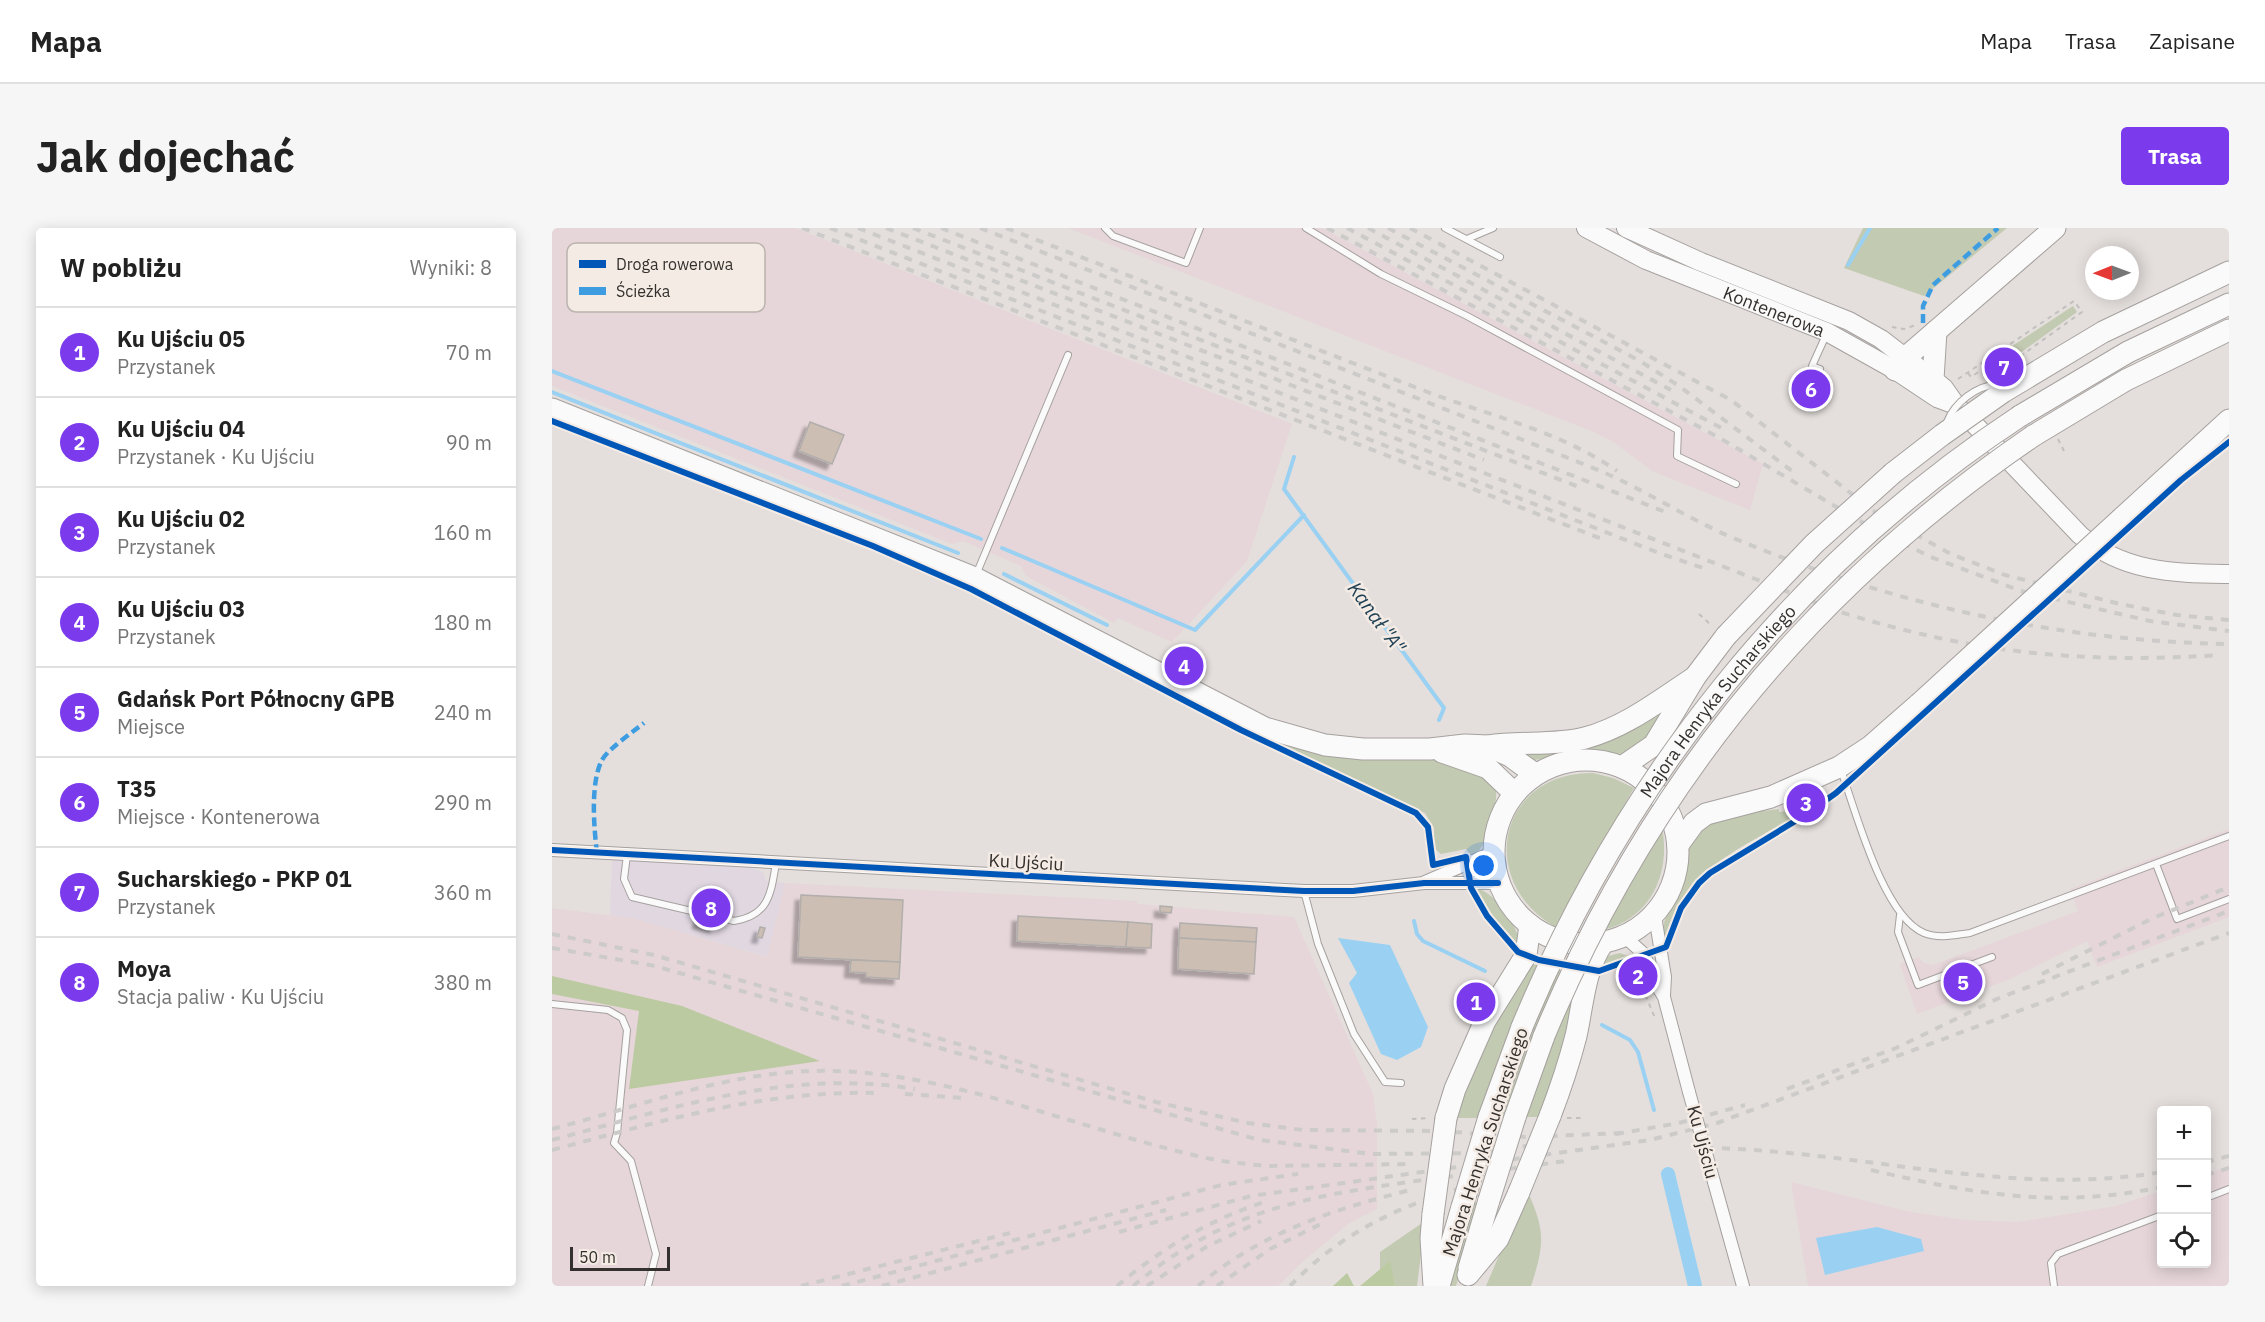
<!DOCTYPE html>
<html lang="pl">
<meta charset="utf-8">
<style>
:root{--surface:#fff;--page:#f6f6f6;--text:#222;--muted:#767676;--line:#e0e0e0;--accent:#7c3aed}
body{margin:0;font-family:"IBM Plex Sans",sans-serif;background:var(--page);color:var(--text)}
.controls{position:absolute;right:18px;bottom:18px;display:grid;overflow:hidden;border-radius:6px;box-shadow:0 3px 15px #0003}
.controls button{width:54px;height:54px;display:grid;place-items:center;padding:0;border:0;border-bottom:2px solid var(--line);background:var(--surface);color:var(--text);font:30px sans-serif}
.compass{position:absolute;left:1533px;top:18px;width:54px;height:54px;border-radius:50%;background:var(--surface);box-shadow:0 3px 15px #0003;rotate:269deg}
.scale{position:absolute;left:18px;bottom:15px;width:100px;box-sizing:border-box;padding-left:6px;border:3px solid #33302d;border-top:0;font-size:16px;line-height:21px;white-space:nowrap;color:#33302d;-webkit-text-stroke:4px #f4ebe5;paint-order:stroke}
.you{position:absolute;left:932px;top:638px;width:21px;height:21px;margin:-15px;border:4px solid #fff;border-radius:50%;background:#1a73e8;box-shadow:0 0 0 9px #1a73e833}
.badge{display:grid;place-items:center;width:39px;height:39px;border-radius:50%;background:var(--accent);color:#fff;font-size:20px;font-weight:700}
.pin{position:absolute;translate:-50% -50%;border:3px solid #fff;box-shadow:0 2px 6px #0006}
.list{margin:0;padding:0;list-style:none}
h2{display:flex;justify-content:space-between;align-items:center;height:78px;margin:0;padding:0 24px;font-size:26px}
h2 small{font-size:20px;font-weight:400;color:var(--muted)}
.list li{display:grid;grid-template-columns:39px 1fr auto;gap:18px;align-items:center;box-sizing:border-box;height:90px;padding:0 24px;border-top:2px solid var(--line)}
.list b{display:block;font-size:22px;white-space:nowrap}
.list p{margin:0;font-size:20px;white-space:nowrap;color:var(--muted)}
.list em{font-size:20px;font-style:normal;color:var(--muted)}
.icon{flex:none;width:33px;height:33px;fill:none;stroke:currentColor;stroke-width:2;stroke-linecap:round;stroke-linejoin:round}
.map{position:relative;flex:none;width:1677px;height:1058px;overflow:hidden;border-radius:6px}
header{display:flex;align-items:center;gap:36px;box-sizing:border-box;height:84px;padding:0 30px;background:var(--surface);border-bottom:2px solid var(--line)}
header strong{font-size:28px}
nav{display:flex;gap:33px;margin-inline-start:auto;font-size:21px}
.intro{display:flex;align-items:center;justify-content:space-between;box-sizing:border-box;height:144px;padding:0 36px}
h1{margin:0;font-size:42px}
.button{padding:15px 27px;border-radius:6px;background:var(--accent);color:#fff;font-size:21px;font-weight:700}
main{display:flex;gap:36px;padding:0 36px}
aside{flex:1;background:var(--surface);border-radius:6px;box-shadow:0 3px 15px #0003}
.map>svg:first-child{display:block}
.commercial{fill:#e0d7e1}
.industrial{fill:#e6d6d9}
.green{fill:#c2cab2}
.forest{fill:#bccaa1}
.water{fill:#9ad1f2}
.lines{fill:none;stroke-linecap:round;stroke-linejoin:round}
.stream{stroke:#9ad1f2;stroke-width:4}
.canal{stroke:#9ad1f2;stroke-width:14}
.building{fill:#cdbeb3;stroke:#b1aeab;stroke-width:1.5;filter:url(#shadow)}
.lane-casing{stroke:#a5a19e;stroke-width:8}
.street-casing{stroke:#a5a19e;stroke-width:14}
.primary-casing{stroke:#a5a19e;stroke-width:20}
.highway-casing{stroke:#a5a19e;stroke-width:23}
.path{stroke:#c1c0bd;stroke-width:2;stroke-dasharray:4.5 4.5;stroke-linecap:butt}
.lane{stroke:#fbfafa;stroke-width:6}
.street{stroke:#fbfafa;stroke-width:12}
.primary{stroke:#fbfafa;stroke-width:18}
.highway{stroke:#fbfafa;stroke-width:21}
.rail{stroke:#cccbc9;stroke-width:4;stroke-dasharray:8 8;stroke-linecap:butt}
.lane-bridge-casing{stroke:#a5a19e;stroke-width:8;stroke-linecap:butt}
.street-bridge-casing{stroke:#a5a19e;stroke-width:14;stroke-linecap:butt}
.highway-bridge-casing{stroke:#a5a19e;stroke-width:23;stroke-linecap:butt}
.lane-bridge{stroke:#fbfafa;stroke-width:6}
.street-bridge{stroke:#fbfafa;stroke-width:12}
.highway-bridge{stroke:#fbfafa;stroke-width:21}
.quiet{stroke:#3e9de1;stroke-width:4.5;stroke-dasharray:9 4.5;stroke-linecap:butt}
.cycleway-casing{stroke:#f4ebe5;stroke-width:10}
.cycleway{stroke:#0057b8;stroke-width:6}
.labels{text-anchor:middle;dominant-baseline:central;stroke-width:5;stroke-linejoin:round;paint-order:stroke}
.street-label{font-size:18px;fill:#33302d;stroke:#f4ebe5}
.water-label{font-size:20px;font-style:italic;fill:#1c3f53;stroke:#f4ebe5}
.key{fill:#f4ebe5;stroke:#bab3ae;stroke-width:1.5}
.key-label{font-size:16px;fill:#33302d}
</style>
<header>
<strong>Mapa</strong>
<nav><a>Mapa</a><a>Trasa</a><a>Zapisane</a></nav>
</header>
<div class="intro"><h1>Jak dojechać</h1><a class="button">Trasa</a></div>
<main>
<aside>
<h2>W pobliżu<small>Wyniki: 8</small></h2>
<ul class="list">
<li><span class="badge">1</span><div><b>Ku Ujściu 05</b><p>Przystanek</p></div><em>70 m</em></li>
<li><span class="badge">2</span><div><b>Ku Ujściu 04</b><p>Przystanek · Ku Ujściu</p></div><em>90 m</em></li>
<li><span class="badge">3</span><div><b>Ku Ujściu 02</b><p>Przystanek</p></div><em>160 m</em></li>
<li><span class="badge">4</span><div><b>Ku Ujściu 03</b><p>Przystanek</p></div><em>180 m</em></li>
<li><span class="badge">5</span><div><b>Gdańsk Port Północny GPB</b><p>Miejsce</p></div><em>240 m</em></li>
<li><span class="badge">6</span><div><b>T35</b><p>Miejsce · Kontenerowa</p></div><em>290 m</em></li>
<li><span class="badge">7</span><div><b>Sucharskiego - PKP 01</b><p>Przystanek</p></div><em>360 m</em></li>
<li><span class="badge">8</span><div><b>Moya</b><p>Stacja paliw · Ku Ujściu</p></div><em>380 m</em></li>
</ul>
</aside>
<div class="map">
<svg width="1677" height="1058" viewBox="0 0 1677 1058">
<defs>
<filter id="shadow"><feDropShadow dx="-5.5" dy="5.5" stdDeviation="1.5" flood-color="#0004"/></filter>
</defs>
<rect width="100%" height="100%" fill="#e4dfdc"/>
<path class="commercial" d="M60,632L197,639L211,644L214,653L233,655L216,729L80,690L58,687Z"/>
<g class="industrial">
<path d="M0,0H243L740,196L695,333L620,414L566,390L562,395L474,348L469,338L411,313L400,316L0,158Z"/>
<path d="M516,0H770L1211,236L1198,282L1100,243L1063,215L1042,204Z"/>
<path d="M1253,147L1273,157L1265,173L1245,163Z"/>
<path d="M1677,601V689L1545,739L1535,713L1458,751L1365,786L1348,736L1366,729L1372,735L1381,737L1526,683L1518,661Z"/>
<path d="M233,655L585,673V676L742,689L821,866L825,897V981L796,996L749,1035L726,1058H0V680L80,690L215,729Z"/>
<path d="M1677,938V1058H1256L1239,954L1354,983L1412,992L1466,994L1564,978L1609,963L1610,1036H1654L1655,946Z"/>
</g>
<g class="green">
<path d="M1311,0H1455L1372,68L1292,40Z"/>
<path d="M1521,78L1525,84L1457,133L1451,124Z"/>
<path d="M1120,470L1102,505L1073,526L1023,524L978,533L956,522L975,524Z"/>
<path d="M714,509L897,531L943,555C948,572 936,618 921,629L914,621L889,626L882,620V600L873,585Z"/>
<path d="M1041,545L1061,550L1082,560L1003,699C923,652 947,544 1041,545Z"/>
<path d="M1227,581V584L1244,582L1245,587C1189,621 1128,642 1113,713C1107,689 1120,683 1128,663C1134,648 1133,632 1138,618C1149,585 1198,585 1227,581Z"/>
<path d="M1110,600C1119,644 1099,691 1051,702Z"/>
<path d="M924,660C945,665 967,700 969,720L943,691Z"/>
<path d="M1068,725L1076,728L1047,739L1052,729Z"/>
<path d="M976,736L985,737L960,796L926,890H902L922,833Z"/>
<path d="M1004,742L1009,743L952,889H948Z"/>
<path d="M1028,751L1021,787L990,889H974L1002,812Z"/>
<path d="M975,962C993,1002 993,1015 979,1058H934Z"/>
<path d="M928,974L904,1058H896L920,976Z"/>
<path d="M873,993L865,1058H843L837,1034L828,1042V1024Z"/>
</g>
<g class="forest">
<path d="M0,748L130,778L268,833L77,861L87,783L0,766Z"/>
<path d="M838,1033L843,1058H808Z"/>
<path d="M795,1045L802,1058H781Z"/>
</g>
<g class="water">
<path d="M786,710L838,717L876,799L869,819L845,832L829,826L797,755L805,745Z"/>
<path d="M1325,999L1369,1011L1372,1023L1273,1047L1264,1010Z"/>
</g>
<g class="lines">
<g class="stream">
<path d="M1296,37L1318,0"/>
<path d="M0,143L429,311"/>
<path d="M0,164L406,325"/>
<path d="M742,229L732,261L892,480L887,492"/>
<path d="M450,320L643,402L752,287"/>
<path d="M452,346L555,397"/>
<path d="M862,693L865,706L871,713L933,743"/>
<path d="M1050,797L1078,812L1086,824L1102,882"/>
</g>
<path class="canal" d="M1116,946L1143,1058"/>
</g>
<g class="building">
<path d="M1257,156L1265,160L1261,166L1254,162Z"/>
<path d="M258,194L292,207L280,236L247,223Z"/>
<path d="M155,660L171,664L163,699L146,695Z"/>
<path d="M249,667L351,672L348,734L246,729Z"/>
<path d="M608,678L620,679L619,685L608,684Z"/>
<path d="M466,688L576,694L574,719L465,713Z"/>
<path d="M576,694L600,696L599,720L574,719Z"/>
<path d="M628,695L705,700L704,714L627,710Z"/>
<path d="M208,699L213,700L210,710L205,709Z"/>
<path d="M627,710L704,714L702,746L626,741Z"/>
<path d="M299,732L348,734L347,751L314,749V745L298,744Z"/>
<path d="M1427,741L1432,753L1427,754L1423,743Z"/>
<path d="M1422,743L1427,755L1422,757L1417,745Z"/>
<path d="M1416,745L1421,757L1416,759L1412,747Z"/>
<path d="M1411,747L1416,759L1411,761L1406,749Z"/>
<path d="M1405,749L1410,762L1403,764L1399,752Z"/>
</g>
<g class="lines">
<defs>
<g id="lane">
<path d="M553,0L561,8L634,35L648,0"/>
<path d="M754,0L829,46L915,88L1126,202L1125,228L1184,256"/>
<path d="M893,0L948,29"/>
<path d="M915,11L941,0"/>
<path d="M1268,141L1260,138L1274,107"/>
<path d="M424,347L516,127"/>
<path d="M1289,542C1304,584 1331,688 1372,705C1387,711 1403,707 1418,705L1677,608"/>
<path d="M75,627L72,651L80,669L182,693C217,688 219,665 224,635"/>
<path d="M1604,636L1625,691L1677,671"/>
<path d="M752,663L766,716L802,806L833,854L849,855"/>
<path d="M1348,687L1346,704L1366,757L1440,729"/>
<path d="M0,776L56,782L70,790L75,802L65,905L62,915L79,933L104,1026L96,1058"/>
<path d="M1654,970L1677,961"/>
<path d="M1502,1058L1499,1035L1506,1026L1610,987"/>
</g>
<g id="street">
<path d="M0,622L752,663H801L872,655H946"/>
<path d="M873,654L942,624"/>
<path d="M1103,688L1113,749L1112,768"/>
<path d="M1073,709L1092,726L1101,751L1112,769L1137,864"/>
<path d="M1162,954L1191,1058"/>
</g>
<g id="primary">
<path id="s1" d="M1034,0L1094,32L1275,104L1343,142L1385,170L1404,177"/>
<path d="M1074,0L1149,34L1297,93L1329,111L1381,151L1392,160L1404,177L1528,307C1572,345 1622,345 1677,346"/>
</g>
<g id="highway">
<path d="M1343,142L1353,130L1503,0"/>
<path d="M1381,151L1384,103"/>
<path d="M1451,164L1551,104L1677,44"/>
<path d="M0,181L423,350L713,500L773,517L811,521H878L913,517L936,518L958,528L983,546"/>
<path d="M1468,188L1576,124L1677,76"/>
<path d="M1481,208L1574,152L1677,102"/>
<path d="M1341,245L1390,207"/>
<path d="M1570,290L1677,192"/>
<path d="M936,518C968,513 1002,518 1033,510C1074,499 1108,472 1143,449"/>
<path d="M890,524L936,540L962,565"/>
<circle cx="1034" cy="624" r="92"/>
<path d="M1070,539L1102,517L1143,449L1174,408"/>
<path d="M1126,617L1142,595L1154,586L1219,569L1287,539L1319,518L1367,476"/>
<path d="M998,888C1008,862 1017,835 1024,808C1031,777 1032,742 1051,715"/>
<path d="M937,889L970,799"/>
<path d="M963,889L992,808"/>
<path d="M894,890L903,861L933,793L974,727L978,697"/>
<path d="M881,986L879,1010L882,1058"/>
<path d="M917,1040L937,972"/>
<path d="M916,1047L946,1011L967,964"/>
<path d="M887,1058L910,979"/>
</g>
</defs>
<use href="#lane" class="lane-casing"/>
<use href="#street" class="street-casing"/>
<use href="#primary" class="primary-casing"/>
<use href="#highway" class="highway-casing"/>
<g class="path">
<path d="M1340,99L1352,101L1364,97"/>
<path d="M1416,145L1419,149L1450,128L1456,137L1443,146"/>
<path d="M1406,151L1522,73L1530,84L1456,137"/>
<path d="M1506,211L1512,223"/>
<path d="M1147,386L1160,398"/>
<path d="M1245,577L1250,589"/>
<path d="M1090,759L1103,790"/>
<path d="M1015,890H1033"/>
<path d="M860,891L878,890"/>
</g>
<use href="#lane" class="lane"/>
<use href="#street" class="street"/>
<use href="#primary" class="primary"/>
<use href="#highway" class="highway"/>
<g class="rail">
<path d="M250,0L1055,313"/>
<path d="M278,0L1107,325L1151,340"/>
<path d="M306,0L1285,383C1420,425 1527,436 1668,427"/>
<path d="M334,0L932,232"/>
<path d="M361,0L1027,259"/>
<path d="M389,0L1116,285"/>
<path d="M428,0C631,79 834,157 1036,238C1086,257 1130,288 1179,309C1338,376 1504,413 1677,416"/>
<path d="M454,0C594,54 733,109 873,163C938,188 1008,203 1065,243"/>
<path d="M775,0L1166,209L1320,300L1379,329L1469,363L1598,393L1677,403"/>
<path d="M795,0L1175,203"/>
<path d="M816,0L1119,162"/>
<path d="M836,0L1088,133L1127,158L1244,246"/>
<path d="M858,0L1179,172L1323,284L1399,326L1453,347L1568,376L1625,387L1677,392"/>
<path d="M0,706L102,727L604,874L696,895L751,902L887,903L973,909L1071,905"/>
<path d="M0,720L103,738L707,912L820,926L947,925"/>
<path d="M1490,746L1599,691L1677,659"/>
<path d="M1235,861L1344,820L1447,770L1677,683"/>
<path d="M353,866L413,870"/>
<path d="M0,901C85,879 173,845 261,843C395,839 537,907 669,933L713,938L859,936"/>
<path d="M1064,906L1127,895L1193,877"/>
<path d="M0,912C120,880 238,840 363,861"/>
<path d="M1154,920C1307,922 1457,970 1610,944"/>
<path d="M0,922C110,893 211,862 326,865"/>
<path d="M939,923L996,915"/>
<path d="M1654,934L1677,928"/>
<path d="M1319,942C1422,966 1504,981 1610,959"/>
<path d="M1654,947L1677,940"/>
<path d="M567,1004L699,968L1098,912L1165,895L1677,705"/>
<path d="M249,1058L458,1005"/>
<path d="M290,1058L669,957L746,946"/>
<path d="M330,1058L614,982"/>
<path d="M565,1058C610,1020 660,990 716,973"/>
<path d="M581,1058C671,983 751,969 864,953C913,947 963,940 1013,933"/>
<path d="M595,1058L654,1019L709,993"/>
<path d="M646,1058C709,1004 783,981 862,961"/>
<path d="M665,1058L718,1021L773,994"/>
<path d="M738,1058C799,994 870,969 953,948"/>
</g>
<defs>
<path id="lane-bridge" d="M1395,194C1403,174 1424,158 1446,156"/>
<path id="street-bridge" d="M1137,864L1162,954"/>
<g id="highway-bridge">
<path d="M1390,207L1451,164"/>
<path d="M1174,408L1262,316L1341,245"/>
<path d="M1367,476L1570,290"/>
<path id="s2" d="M970,799C1072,552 1243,336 1468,188"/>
<path d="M992,808C1095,560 1258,360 1481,208"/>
<path d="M967,964L998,888"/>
<path d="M937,972L963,889"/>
<path d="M910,979L937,889"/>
<path d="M881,986L894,890"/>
</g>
</defs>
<use href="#lane-bridge" class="lane-bridge-casing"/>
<use href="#street-bridge" class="street-bridge-casing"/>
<use href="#highway-bridge" class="highway-bridge-casing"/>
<use href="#lane-bridge" class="lane-bridge"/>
<use href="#street-bridge" class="street-bridge"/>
<use href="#highway-bridge" class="highway-bridge"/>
<g class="quiet">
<path d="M1371,95V78L1381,57L1446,0"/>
<path d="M45,625C42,600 38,555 50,532C56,521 82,503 92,495"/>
</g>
<defs>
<g id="cycleway">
<path d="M0,193L321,318L419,361L689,502L864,585L876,599L881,637L914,629L919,660L935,688L966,724L987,732L1047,743L1114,719L1129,680L1147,655L1158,645L1250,589L1284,565L1629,252L1677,214"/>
<path d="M0,622L752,663H801L872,655H946"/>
</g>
</defs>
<use href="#cycleway" class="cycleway-casing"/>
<use href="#cycleway" class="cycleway"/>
</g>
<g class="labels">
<g class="street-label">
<text stroke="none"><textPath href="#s1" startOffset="206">Kontenerowa</textPath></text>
<text stroke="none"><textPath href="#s2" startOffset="382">Majora Henryka Sucharskiego</textPath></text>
<text transform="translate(474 634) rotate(3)">Ku Ujściu</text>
<text transform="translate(933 914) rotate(-72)">Majora Henryka Sucharskiego</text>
<text transform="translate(1151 914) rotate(75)">Ku Ujściu</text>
</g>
<g class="water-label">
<text transform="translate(825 389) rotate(54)">Kanał "A"</text>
</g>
</g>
<rect x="15" y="15" width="198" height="69" rx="9" class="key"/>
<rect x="27" y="32" width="27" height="8" fill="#0057b8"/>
<rect x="27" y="59" width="27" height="8" fill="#3e9de1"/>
<g class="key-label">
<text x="64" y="42">Droga rowerowa</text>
<text x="64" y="69">Ścieżka</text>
</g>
</svg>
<div class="controls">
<button>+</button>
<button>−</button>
<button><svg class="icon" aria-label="locate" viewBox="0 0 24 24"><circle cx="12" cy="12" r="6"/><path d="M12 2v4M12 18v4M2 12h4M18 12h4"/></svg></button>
</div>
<svg class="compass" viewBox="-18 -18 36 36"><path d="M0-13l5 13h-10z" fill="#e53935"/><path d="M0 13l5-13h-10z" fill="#767676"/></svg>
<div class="scale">50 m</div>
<div class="you"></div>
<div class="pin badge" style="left:924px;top:774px">1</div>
<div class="pin badge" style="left:1086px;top:748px">2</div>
<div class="pin badge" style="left:1254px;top:575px">3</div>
<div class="pin badge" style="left:632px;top:438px">4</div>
<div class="pin badge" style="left:1411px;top:754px">5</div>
<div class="pin badge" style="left:1259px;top:161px">6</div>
<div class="pin badge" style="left:1452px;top:139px">7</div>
<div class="pin badge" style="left:159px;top:680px">8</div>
</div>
</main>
